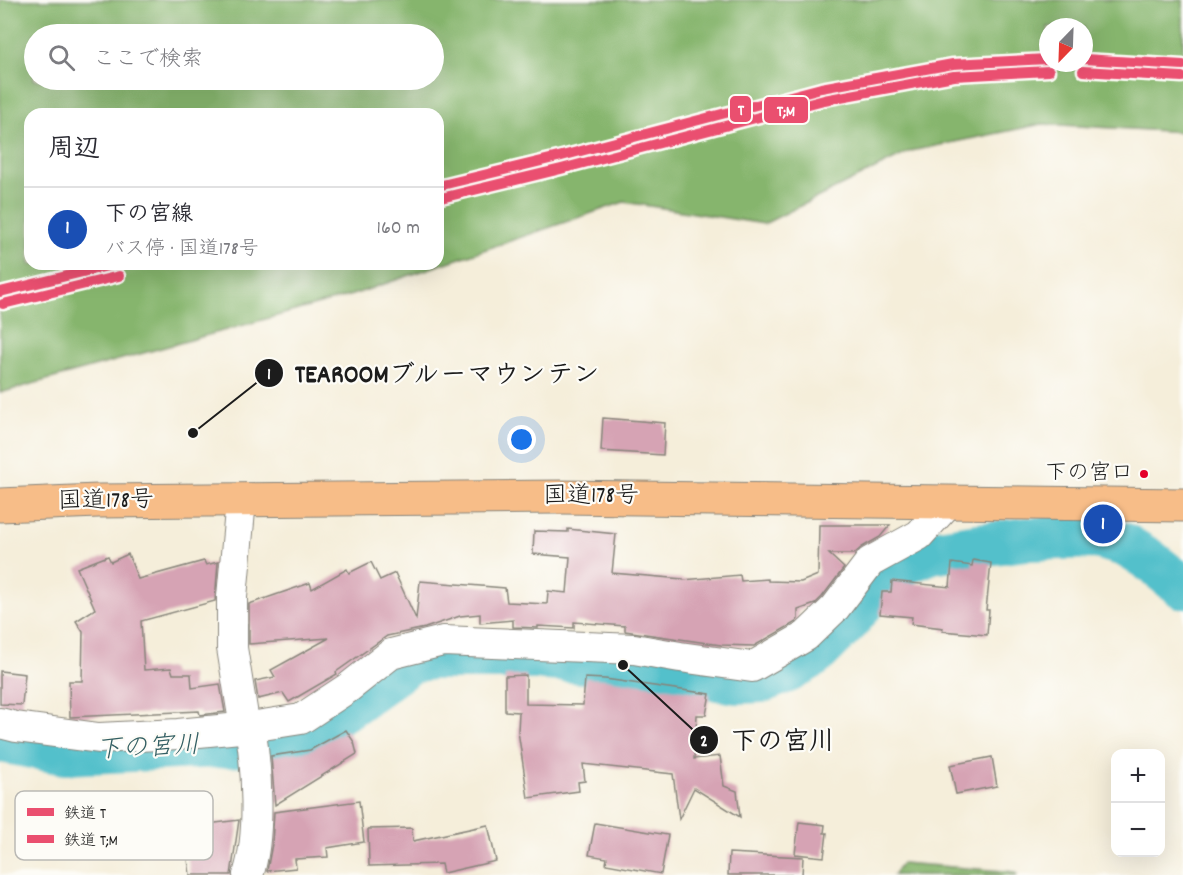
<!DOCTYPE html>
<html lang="ja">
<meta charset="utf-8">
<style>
:root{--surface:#fff;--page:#f2f2f3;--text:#2b2b33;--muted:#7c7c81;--line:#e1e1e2;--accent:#7c3aed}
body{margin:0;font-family:Dekko,"Klee One",sans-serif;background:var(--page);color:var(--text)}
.controls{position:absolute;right:18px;bottom:18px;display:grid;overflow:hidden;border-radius:12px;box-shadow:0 6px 24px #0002}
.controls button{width:54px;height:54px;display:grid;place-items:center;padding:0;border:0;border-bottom:2px solid var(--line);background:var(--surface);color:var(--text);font:30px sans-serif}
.compass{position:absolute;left:1039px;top:18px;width:54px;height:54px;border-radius:50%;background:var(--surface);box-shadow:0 6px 24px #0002;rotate:203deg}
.you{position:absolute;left:522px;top:440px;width:21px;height:21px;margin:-15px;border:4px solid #fff;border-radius:50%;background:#1a73e8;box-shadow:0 0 0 9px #1a73e833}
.badge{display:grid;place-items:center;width:39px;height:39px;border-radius:50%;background:var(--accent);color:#fff;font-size:20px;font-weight:700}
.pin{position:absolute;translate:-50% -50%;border:3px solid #fff;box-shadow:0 2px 6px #0006}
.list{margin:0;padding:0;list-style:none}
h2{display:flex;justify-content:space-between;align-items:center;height:78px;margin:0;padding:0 24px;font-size:26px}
h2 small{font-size:20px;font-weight:400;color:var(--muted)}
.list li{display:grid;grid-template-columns:39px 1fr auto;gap:18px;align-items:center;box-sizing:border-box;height:84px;padding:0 24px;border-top:2px solid var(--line)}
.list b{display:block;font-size:22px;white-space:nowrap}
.list p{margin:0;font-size:20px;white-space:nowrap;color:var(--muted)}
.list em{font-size:20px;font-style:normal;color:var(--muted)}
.icon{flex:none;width:33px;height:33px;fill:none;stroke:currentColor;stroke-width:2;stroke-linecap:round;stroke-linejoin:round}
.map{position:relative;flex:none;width:1183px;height:875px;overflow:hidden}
.search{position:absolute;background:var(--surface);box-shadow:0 6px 24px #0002;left:24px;top:24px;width:420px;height:66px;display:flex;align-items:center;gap:15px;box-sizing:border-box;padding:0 21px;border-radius:33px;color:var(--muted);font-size:22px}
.panel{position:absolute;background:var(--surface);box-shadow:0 6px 24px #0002;left:24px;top:108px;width:420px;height:162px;border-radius:18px}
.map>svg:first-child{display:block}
.forest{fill:#86b56d;stroke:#516844;stroke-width:1.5;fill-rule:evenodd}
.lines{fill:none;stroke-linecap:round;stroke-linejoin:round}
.river{stroke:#52c0cb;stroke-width:44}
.building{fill:#d6a3b4}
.minor-casing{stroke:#88857b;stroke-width:32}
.highway-casing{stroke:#88857b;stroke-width:35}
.minor{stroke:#fff;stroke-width:30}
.highway{stroke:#f7bd88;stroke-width:33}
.rail-1-casing{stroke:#fdfcf7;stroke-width:15}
.rail-2-casing{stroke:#fdfcf7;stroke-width:15}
.rail-1{stroke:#ea4f6f;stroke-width:10}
.rail-2{stroke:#ea4f6f;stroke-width:10}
.bus-dot{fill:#e4002b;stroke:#fdfcf7;stroke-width:2}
.labels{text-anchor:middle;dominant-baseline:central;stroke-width:4.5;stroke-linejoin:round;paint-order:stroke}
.bus-label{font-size:22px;fill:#1c1c1c;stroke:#fdfcf7;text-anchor:end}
.street-label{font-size:24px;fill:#1c1c1c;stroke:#fdfcf7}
.water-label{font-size:26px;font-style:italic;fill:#325e62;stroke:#fdfcf7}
.key{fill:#fdfcf7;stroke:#bab9b5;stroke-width:1.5}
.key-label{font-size:16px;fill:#1c1c1c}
.leader{fill:none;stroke:#1c1c1c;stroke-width:2}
.callout-dot{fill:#1c1c1c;stroke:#fdfcf7;stroke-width:2}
.mark-label{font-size:18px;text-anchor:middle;font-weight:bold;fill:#fff}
.callout-label{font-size:26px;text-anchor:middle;font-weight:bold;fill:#1c1c1c;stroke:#fdfcf7;stroke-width:4.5;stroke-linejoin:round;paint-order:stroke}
.line-badge{stroke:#fdfcf7;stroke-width:2}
.badge-label{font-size:16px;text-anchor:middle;font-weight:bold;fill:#fff}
</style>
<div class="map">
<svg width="1183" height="875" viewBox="0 0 1183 875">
<rect width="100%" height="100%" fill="#fdfcf7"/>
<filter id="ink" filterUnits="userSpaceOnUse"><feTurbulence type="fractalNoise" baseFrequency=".0167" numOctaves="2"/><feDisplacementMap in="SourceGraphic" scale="12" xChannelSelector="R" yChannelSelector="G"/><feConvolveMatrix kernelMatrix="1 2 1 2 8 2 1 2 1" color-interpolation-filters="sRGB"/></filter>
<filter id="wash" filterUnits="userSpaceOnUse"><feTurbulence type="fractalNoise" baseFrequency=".008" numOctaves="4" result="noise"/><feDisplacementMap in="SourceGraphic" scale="24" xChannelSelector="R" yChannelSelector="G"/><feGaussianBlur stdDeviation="1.35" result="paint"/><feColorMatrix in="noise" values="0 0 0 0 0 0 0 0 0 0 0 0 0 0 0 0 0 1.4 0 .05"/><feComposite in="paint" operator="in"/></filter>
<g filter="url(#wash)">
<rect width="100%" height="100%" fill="#f5eeda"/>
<g class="forest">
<path d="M0,0H1183V132L1042,124L911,151L764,224L624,202L352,295L0,393ZM1048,27H1084V63H1048ZM34,34H434V80H34ZM30,114H438V264H30Z"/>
<path d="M902,863L1016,872L1017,875H893Z"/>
</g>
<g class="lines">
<path class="river" d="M0,741L64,753L243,745L293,736L348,707L412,661L432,658H536L623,665L737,682L762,681L788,671L815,655L848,622L873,590L903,564L932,552L978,545L1026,539L1097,537L1125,545L1148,559L1183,587"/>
</g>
<g id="blocks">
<g class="building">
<path d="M603,418L665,423L663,455L601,451Z"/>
<path d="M819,525H890L880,537L862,547L854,554H829L844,568L822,597L815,604L798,610V619L796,622L754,646L721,645L625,631V626L574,622V628L538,626V628L513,627V620L480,623V614L460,616L425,628L387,636L336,672L337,674L289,702L283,693L258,699L255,681L275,677L271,670L329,638L249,644V604L310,583L312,589L347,569L349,573L371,562L380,580L395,573L416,619L420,581L505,588L507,602L547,604L548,591L567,593L570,557L533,554L534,531L568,532V529L616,534L612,573L683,579V580L740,575L741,581L768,579V581L801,582L818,575Z"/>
<path d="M128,554L138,579L204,561L206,565L218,562L215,601L141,621L144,670L171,668L173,674H191L192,688L220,684L225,712L200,715L199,711L70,717L69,681H82L83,632L76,621L95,609L77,568L108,556L111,562Z"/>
<path d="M973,560L991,563L986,610H989L987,635L942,631L943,628L911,624L912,617L880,614L882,592H891L892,581L950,587L952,563L972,566Z"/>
<path d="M0,671L25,674L22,705L0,704Z"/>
<path d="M526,675V704L583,705L585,678L605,679L710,694L706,715H697L694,759L720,756L724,786L737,791L740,817L694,788L679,819L673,774L583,764L585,781L578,782L579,791L528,798L518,731L519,712L505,711V676Z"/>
<path d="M346,730L354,742L357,754L275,805L271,756L310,750Z"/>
<path d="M992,757L997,786L956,794L950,765Z"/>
<path d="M359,801L364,842L327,848L328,857L295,859L296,868L267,871L272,844L274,812Z"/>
<path d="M239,820L231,875H190L184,827Z"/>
<path d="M799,822L825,825L824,833H827L824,857L795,854Z"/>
<path d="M595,823L668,835L661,874L606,864L607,858L589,855Z"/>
<path d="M488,825L496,861L443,873L441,864L369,866L368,829L412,828L413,841Z"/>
<path d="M729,853L803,857L802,875H728Z"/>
</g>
</g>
</g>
<g filter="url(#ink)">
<use href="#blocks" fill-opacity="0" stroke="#88857b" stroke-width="1.5"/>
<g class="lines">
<defs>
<g id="minor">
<path d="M241,500L232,597V648L245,728"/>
<path d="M0,723L16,727L99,738L178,734L250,727L301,719L348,688L391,654L443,641L634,649L680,657L752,667L806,636L835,608L870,562L919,535L949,502"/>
<path d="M248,875C261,836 257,768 250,727"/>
</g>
<path id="highway" d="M0,505L98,501L561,497L1183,505"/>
</defs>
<use href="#minor" class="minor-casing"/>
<use href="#highway" class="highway-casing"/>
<use href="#minor" class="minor"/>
<use href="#highway" class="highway"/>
<defs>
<g id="rail-1">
<path d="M1084,59L1183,65"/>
<path d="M438,186L558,157L821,88L953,64L1048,59"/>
<path d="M0,292L116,264"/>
</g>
<g id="rail-2">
<path d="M1083,71L1182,77"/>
<path d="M441,198L561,169L824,100L954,76L1049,71"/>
<path d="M3,304L119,276"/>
</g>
</defs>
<use href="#rail-1" class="rail-1-casing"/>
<use href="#rail-2" class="rail-2-casing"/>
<use href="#rail-1" class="rail-1"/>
<use href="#rail-2" class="rail-2"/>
</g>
</g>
<circle class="bus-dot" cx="1144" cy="474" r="5"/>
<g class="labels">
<g class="bus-label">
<text x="1133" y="474">下の宮口</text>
</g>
<g class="street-label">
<text x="591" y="497">国道178号</text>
<text transform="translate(106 502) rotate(-1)">国道178号</text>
</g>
<g class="water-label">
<text transform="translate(148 749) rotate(-3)">下の宮川</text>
</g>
</g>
<rect x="15" y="791" width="198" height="69" rx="9" class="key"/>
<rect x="27" y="808" width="27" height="8" fill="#ea4f6f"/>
<rect x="27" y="835" width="27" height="8" fill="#ea4f6f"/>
<g class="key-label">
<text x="64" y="818">鉄道 T</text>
<text x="64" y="845">鉄道 T;M</text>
</g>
<path class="leader" d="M193 433L269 373M623 665L704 740"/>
<g class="callout-dot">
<circle cx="193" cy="433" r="6"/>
<circle cx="623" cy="665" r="6"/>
<circle cx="269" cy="373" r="15"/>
<circle cx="704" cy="740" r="15"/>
</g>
<g class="mark-label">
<text x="269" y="379">1</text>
<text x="704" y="746">2</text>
</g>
<g class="callout-label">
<text x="447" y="382">TEAROOMブルーマウンテン</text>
<text x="783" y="749">下の宮川</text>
</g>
<g class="line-badge">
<rect x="729" y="95" width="23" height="28" rx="6" fill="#ea4f6f"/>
<rect x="763" y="96" width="46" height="28" rx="6" fill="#ea4f6f"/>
</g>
<g class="badge-label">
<text x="741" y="115">T</text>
<text x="786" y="116">T;M</text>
</g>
</svg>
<div class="controls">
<button>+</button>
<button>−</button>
</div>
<svg class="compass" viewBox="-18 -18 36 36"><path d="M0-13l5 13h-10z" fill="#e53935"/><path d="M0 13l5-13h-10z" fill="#7c7c81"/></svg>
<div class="you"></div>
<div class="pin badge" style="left:1103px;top:524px;background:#1a4fb4">1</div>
<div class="search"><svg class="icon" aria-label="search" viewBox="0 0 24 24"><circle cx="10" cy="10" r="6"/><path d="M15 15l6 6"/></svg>ここで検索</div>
<section class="panel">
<h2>周辺<small></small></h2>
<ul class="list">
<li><span class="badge" style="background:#1a4fb4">1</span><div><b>下の宮線</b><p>バス停 · 国道178号</p></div><em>160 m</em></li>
</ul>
</section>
</div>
